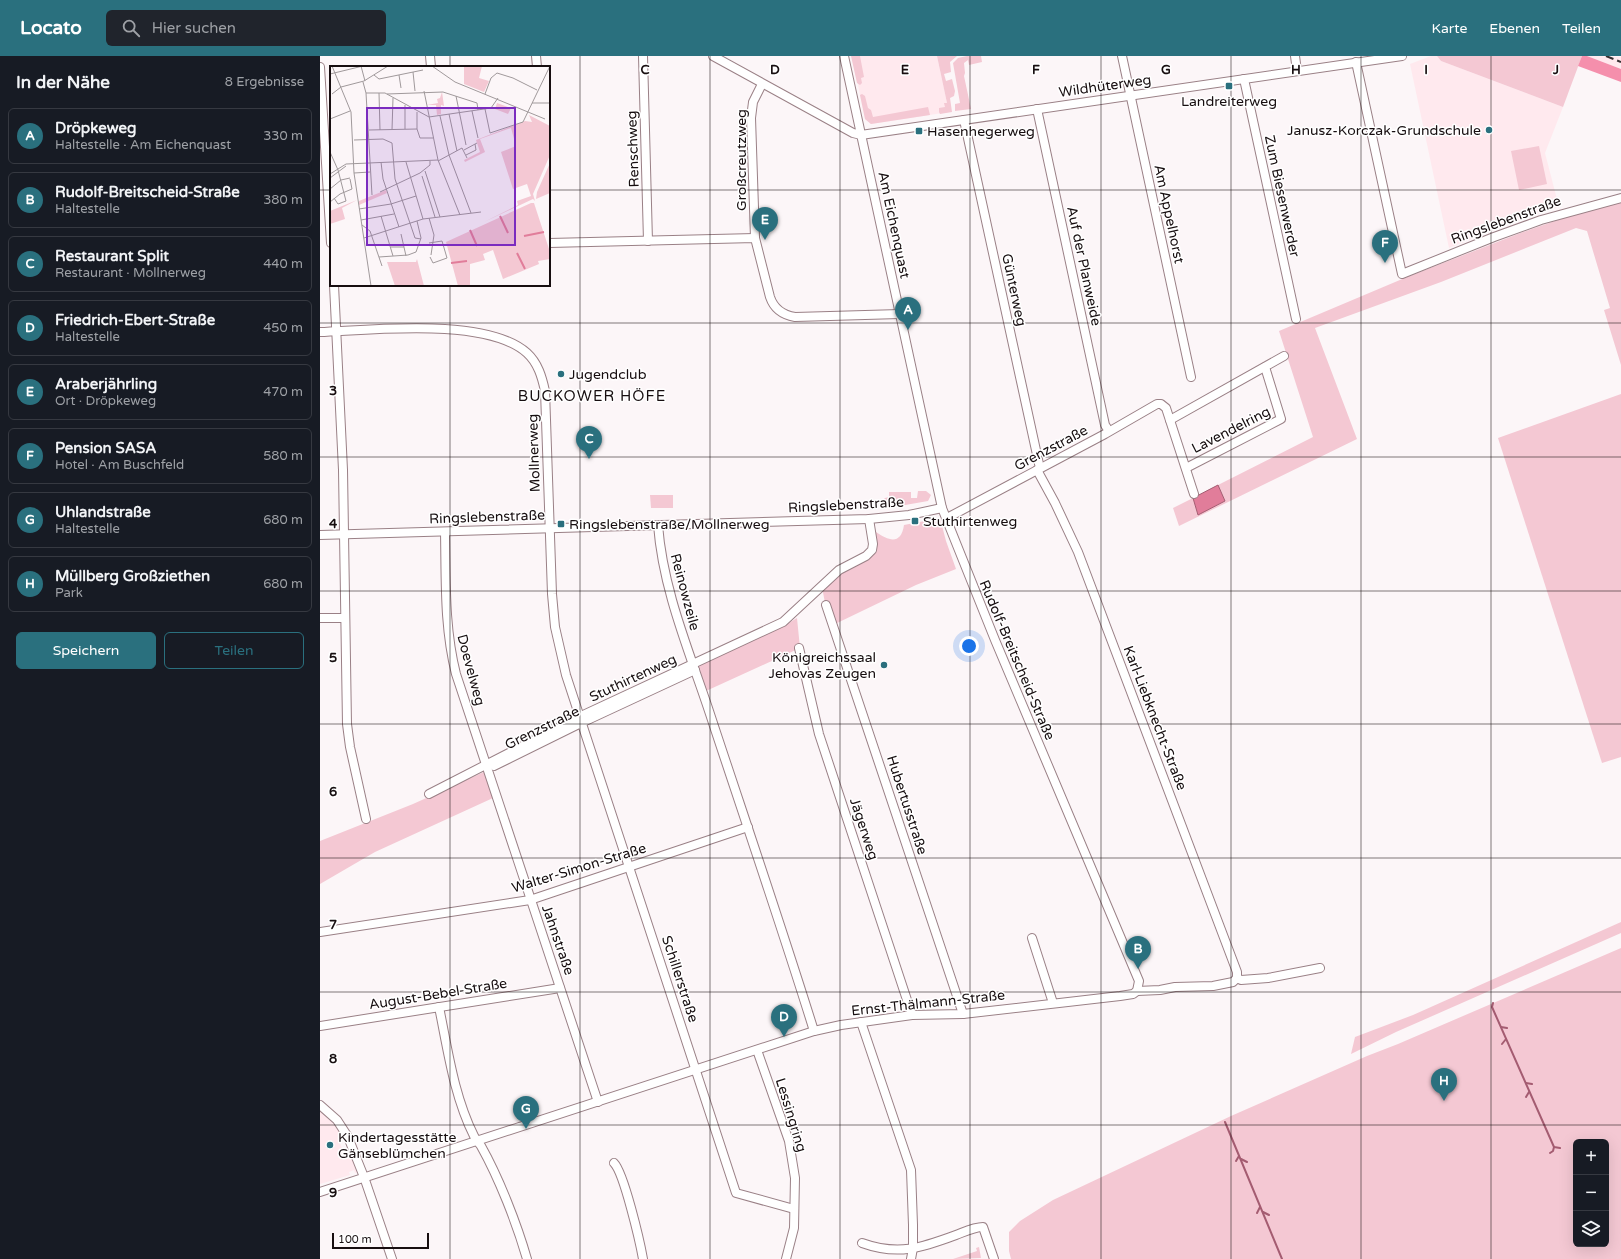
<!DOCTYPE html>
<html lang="de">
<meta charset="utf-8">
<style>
:root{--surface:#171b24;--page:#20242c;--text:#f1f3f6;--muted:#9ea1a6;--line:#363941;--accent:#2a707e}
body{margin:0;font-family:"Varela Round",sans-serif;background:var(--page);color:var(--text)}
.controls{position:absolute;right:12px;bottom:12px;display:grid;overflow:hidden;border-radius:6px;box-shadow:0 4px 16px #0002}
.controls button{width:36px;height:36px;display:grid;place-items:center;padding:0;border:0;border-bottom:1px solid var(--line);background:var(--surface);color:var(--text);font:20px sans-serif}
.scale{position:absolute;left:12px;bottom:10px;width:97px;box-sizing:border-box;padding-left:4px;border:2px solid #170e10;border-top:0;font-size:11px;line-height:14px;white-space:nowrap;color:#170e10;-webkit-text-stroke:3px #fff;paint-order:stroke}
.you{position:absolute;left:649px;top:590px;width:14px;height:14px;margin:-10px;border:3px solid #fff;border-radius:50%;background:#1a73e8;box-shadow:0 0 0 6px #1a73e833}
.badge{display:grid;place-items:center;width:26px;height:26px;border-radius:50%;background:var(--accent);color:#fff;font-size:13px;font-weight:700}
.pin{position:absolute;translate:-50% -33px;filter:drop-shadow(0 1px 2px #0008)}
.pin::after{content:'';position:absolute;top:21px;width:14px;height:12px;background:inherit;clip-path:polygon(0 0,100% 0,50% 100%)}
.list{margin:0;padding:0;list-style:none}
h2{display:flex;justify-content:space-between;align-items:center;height:52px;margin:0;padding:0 16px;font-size:17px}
h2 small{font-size:13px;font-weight:400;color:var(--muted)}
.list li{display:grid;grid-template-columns:26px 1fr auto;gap:12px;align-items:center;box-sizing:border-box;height:56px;margin:0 8px 8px;padding:0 8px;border:1px solid var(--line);border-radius:6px}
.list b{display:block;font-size:15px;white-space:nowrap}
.list p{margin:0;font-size:13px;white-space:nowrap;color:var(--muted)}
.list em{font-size:13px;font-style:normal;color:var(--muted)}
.actions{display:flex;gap:8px;padding:12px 16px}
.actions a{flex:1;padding:9px 0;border:1px solid var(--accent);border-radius:6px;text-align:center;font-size:14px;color:var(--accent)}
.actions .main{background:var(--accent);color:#fff}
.icon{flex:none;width:22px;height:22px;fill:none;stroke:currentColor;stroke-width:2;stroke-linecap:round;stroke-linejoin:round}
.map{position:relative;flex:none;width:1301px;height:1203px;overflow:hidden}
header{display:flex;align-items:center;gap:24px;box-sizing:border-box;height:56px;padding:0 20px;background:var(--accent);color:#fff}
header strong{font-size:19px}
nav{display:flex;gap:22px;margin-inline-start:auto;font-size:14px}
.search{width:280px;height:36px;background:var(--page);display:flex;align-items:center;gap:10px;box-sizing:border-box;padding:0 14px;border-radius:6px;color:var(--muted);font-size:15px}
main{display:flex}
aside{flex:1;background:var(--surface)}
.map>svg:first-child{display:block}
.built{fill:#ffe9ee}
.green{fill:#f4c8d3;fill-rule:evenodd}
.forest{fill:#f58fac}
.water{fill:#e17d9a;stroke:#a45c71}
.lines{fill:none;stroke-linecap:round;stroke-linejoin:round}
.stream{stroke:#a45c71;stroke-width:2}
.street-casing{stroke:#9a8086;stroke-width:10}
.street{stroke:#fff;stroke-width:8}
.rail{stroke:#362e30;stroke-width:2;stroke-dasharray:8 4;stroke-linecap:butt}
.grid{fill:none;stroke:#170e10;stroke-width:1;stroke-opacity:0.55}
.poi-dot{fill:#2a707e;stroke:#fff;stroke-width:1.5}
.labels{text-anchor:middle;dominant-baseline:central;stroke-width:3;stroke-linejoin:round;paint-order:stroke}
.street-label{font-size:14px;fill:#170e10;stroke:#fff}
.poi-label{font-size:14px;fill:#170e10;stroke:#fff;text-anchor:start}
.neighbourhood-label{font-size:15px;letter-spacing:1px;fill:#170e10;stroke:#fff}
.inset-river{fill:none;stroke:#e17d9a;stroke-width:2}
.inset-road{fill:none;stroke:#a0999b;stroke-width:1}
.view{fill:#7b2cbf;fill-opacity:0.15;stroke:#7b2cbf;stroke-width:2}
.inset-edge{fill:none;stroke:#170e10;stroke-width:2}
.grid-label{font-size:13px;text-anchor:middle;font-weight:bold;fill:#170e10;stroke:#fff;stroke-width:3;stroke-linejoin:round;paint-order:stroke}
</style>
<header>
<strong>Locato</strong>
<div class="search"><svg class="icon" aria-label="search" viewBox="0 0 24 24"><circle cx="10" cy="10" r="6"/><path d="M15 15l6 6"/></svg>Hier suchen</div>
<nav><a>Karte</a><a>Ebenen</a><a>Teilen</a></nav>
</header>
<main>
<aside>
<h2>In der Nähe<small>8 Ergebnisse</small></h2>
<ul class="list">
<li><span class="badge">A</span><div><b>Dröpkeweg</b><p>Haltestelle · Am Eichenquast</p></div><em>330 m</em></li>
<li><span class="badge">B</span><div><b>Rudolf-Breitscheid-Straße</b><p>Haltestelle</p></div><em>380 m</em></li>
<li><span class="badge">C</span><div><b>Restaurant Split</b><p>Restaurant · Mollnerweg</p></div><em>440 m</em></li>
<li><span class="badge">D</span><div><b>Friedrich-Ebert-Straße</b><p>Haltestelle</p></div><em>450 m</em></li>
<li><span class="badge">E</span><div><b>Araberjährling</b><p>Ort · Dröpkeweg</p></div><em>470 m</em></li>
<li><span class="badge">F</span><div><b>Pension SASA</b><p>Hotel · Am Buschfeld</p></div><em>580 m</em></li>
<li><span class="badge">G</span><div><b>Uhlandstraße</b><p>Haltestelle</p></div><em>680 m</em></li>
<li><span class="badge">H</span><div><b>Müllberg Großziethen</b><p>Park</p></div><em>680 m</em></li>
</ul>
<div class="actions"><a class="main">Speichern</a><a>Teilen</a></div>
</aside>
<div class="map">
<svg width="1301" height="1203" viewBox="0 0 1301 1203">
<rect width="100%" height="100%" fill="#fcf6f8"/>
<g class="built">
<path d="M532,0H617L629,56L551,68L545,63Z"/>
<path d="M1111,0H1117L1121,5L1243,51L1225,97L1239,151L1198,164L1129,192L1090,8Z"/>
<path d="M1267,0L1301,1V13Z"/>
<path d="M0,1055L7,1060L23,1080L18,1082L24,1098L31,1096L39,1116L35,1117L34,1114L29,1116L30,1119L0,1128Z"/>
</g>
<g class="green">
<path d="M531,0H540L544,21L541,22L542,27L540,29L537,27Z"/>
<path d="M617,0H637L630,6L631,16L624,18L626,25L632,23L635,35L634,40L630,42L632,56L620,58L619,56V52L625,51L624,47H627Z"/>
<path d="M647,0H661L662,6L649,9L648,4L644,7L645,17L644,20L651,53L635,55V48L640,47L633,7L638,2Z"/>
<path d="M1117,0H1262L1243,51L1121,5Z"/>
<path d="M542,38L545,40L548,52L551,54L553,61L608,51L610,59L551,68L545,63L540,39Z"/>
<path d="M1219,90L1227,128L1199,134L1191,95Z"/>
<path d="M1301,146V309L1284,254L1290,252L1267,175L1256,172L1121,226L995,272L1037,383L859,470L853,452L873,442L878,459L905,445L898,429L993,381L959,275L1087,221L1203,176L1252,159Z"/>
<path d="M1301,338V701L1282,707L1178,382Z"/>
<path d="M598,435H606L611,439L608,445L568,452L564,450L563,444L565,442L569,441V436H591V442H597Z"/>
<path d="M330,439H353V452H331Z"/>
<path d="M620,462L626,485L636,513L596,529L513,569L505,547L502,531L517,518L557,495L554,478L556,476C569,485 581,489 584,469Z"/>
<path d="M477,562L480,592L386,635L378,611V607L462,571Z"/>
<path d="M164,716L173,742L55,796L0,828V785L93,748Z"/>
<path d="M1301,866V877L1076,976L1031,998L1035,981L1093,959Z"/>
<path d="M1301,892V1203H691L689,1195V1176L700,1165L733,1144L911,1060L1047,1000L1078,988ZM1256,1086H1286V1188H1256Z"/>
<path d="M659,1191L661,1202L633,1203L657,1195L656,1192Z"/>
</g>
<path class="forest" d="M1262,0H1267L1301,13V26L1258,10Z"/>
<path class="water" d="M898,429L905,445L878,459L873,442Z"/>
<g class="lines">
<g class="stream">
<path d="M1173,947L1172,951L1234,1091L1240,1092"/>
<path d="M1181,971L1187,972"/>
<path d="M1182,988L1186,983"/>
<path d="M1206,1027L1212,1028"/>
<path d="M1206,1041L1209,1036"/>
<path d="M905,1066L962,1203"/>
<path d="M1230,1097L1233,1095L1234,1091"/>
<path d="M921,1103L927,1106"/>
<path d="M916,1105L919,1100"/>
<path d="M943,1156L949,1159"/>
<path d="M937,1157L940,1151"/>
</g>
<defs>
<g id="street">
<path d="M110,0L111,11"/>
<path d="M216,0L217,11"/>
<path d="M323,0L328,185"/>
<path d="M393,0L533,77L541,79L1082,0"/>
<path d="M524,0L622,452L675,584L819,925L817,935"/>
<path d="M802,0L871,321"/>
<path d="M975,0L977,15"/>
<path d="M1036,6L1082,218L1174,181L1221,164L1301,142"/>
<path d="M0,11L11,187"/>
<path d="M924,23L976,263"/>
<path d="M717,53L785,369L787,372"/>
<path d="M644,64L719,408"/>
<path d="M435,182L431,62L433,46L442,28"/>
<path d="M229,187L435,182L450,241C454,253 463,259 475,261L580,258"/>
<path d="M14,229L23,414L27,668L30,691L46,763"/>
<path d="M0,276C52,274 167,261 207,297C218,307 222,321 225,335L232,538L235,571L246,619L416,1137L474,1153"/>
<path d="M850,364L964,300"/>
<path d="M866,412L961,363L945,311"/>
<path d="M717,414L735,447L758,496L917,916V922"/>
<path d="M627,462L785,378L837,348H841L846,352L874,438"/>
<path d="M338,469C343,535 370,597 390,658C425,764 461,869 494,975"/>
<path d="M125,476C126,524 124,571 136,618L278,1046"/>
<path d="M0,479L549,463L589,459L622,452"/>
<path d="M506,549L643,958"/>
<path d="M0,562H25"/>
<path d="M479,592L499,678L592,959"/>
<path d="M174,710L261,667L375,614"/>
<path d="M109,738L259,661L463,566L519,514L546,500L552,494L553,488L549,463"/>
<path d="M0,876L210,844L428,771"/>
<path d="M712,882L733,947"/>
<path d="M119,951C128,995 134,1040 154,1080C156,1084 159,1087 161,1090C179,1122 197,1168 207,1203"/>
<path d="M541,966L591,1114L593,1169V1192L591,1203"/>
<path d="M0,970L240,932"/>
<path d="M437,994L469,1085L475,1122L474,1172L466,1203"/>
<path d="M0,1049L17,1064L28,1081L44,1121L72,1203"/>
<path d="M294,1107C304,1117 320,1186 323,1203"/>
<path d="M0,1136L494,975L521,969L592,959L643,958L800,940L813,938L817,935L840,934L855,931L893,930L913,926L917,922L921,924L948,922L1000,912"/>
<path d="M542,1187C578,1200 601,1192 636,1179C644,1176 654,1171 663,1171L674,1203"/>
</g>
</defs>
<use href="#street" class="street-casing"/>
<use href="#street" class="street"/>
<path class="rail" d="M1286,0L1301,6"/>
</g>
<path class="grid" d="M130,0V11M260,0V1203M390,0V1203M520,0V1203M650,0V1203M781,0V1203M911,0V1203M1041,0V1203M1171,0V1203M0,134H11M229,134H1301M130,229V1203M0,267H1301M0,401H1301M0,535H1301M0,668H1301M0,802H1301M0,936H1301M0,1069H1301"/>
<g class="poi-dot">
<rect x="905" y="26" width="8" height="8" rx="2"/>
<circle cx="1169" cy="74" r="4"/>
<rect x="595" y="71" width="8" height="8" rx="2"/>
<circle cx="241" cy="318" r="4"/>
<rect x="591" y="461" width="8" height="8" rx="2"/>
<rect x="237" y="464" width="8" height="8" rx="2"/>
<circle cx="564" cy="609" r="4"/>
<circle cx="10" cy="1089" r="4"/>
</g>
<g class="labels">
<g class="street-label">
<text transform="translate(785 30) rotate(-8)">Wildhüterweg</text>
<text transform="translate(313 93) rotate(-92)">Renschweg</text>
<text transform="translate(421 104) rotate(-90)">Großcreutzweg</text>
<text transform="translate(962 140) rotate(78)">Zum Biesenwerder</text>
<text transform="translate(849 158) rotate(78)">Am Appelhorst</text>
<text transform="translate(1186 164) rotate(-20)">Ringslebenstraße</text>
<text transform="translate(574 169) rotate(78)">Am Eichenquast</text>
<text transform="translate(764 210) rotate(78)">Auf der Planweide</text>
<text transform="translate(694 234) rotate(78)">Günterweg</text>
<text transform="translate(911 374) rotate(-27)">Lavendelring</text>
<text transform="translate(731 392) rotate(-28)">Grenzstraße</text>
<text transform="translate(214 397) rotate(-92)">Mollnerweg</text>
<text transform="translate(526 449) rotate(-3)">Ringslebenstraße</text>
<text transform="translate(167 461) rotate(-2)">Ringslebenstraße</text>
<text transform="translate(365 536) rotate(75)">Reinowzeile</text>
<text transform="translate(697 604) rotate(67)">Rudolf-Breitscheid-Straße</text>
<text transform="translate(151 614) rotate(75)">Doevelweg</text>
<text transform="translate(313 622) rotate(-25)">Stuthirtenweg</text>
<text transform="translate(835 662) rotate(69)">Karl-Liebknecht-Straße</text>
<text transform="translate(222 672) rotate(-26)">Grenzstraße</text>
<text transform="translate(587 749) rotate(72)">Hubertusstraße</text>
<text transform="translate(544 773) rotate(72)">Jägerweg</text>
<text transform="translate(259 812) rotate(-17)">Walter-Simon-Straße</text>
<text transform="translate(238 884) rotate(71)">Jahnstraße</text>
<text transform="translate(360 923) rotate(72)">Schillerstraße</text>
<text transform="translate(118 938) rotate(-9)">August-Bebel-Straße</text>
<text transform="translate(608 947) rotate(-6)">Ernst-Thälmann-Straße</text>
<text transform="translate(471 1059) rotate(73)">Lessingring</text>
</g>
<g class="poi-label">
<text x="909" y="45" text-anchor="middle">Landreiterweg</text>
<text x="1161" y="74" text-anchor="end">Janusz-Korczak-Grundschule</text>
<text x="607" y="75">Hasenhegerweg</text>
<text x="249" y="318">Jugendclub</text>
<text x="603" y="465">Stuthirtenweg</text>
<text x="249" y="468">Ringslebenstraße/Mollnerweg</text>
<text x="556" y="601" text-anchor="end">Königreichssaal<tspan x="556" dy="16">Jehovas Zeugen</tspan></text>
<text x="18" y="1081">Kindertagesstätte<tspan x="18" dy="16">Gänseblümchen</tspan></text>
</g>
<g class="neighbourhood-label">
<text x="272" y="340">BUCKOWER HÖFE</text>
</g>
</g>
<g transform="translate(10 10)">
<rect width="220" height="220" fill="#fcf6f8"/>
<path d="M134,0H152L149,12L159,15L154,26L134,18ZM112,26L114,40L111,39V48L107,49L106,39H97L108,37L107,33L110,32ZM167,37L181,42L178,48L165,43ZM199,49L220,60V89L203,128L205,135L203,133L154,156L188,139L187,135L201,130L197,118L183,123L171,86L186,80L181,62L150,73L155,86L135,96L134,94L150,86L146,74L195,55L202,56ZM220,97V127L206,133L207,126ZM56,124L57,127L29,139V135ZM27,134L12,142L15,153L0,158V145ZM201,137H204L219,183L220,193L208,195L209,198L173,213L163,184L153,188L155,194L140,198V220H128L116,176ZM87,193L94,220H65L57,196H86Z" fill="#f4c8d3"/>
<path class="inset-river" d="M170,150L178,167M140,164L147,180M194,170L214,166M187,187L195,203M121,197L137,195"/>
<path class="inset-road" d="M2,0L21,46L24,107L41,220M31,0L35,15M102,0L125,16L215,53M83,6L85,25M0,8L33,0M44,9L49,13L93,4M69,9L71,22M33,16L36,27L42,129M94,25L108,94L130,149M36,27H55L99,51M49,27L50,64M2,28L11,21L34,15L58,0M57,28L113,26L147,37L148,44M155,28L161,12L167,7L183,12L207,24M126,30L136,79M202,37H220M155,43L160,67L193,56L220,0M142,45L148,72M119,48L127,85M110,50L119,89M99,51L161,42L168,32M0,53L20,45M75,63V39M87,63V46M39,64L87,63L90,72H103M62,64L63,32M24,74L53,73L62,77L65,113L85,172L91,173M134,84L147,77M0,86L8,104L16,135L8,138L4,132M119,89L141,147M136,89L146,84L145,78M108,95L132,82L137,92M51,96L53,113L69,161M76,96L93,153M95,105L110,151M24,107L40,106M0,108L16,98L108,94M92,110L105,151M0,112L16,100M0,123L11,114L20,112M50,126L90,107L100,99V95M0,136L10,128L22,123L20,113M29,143L61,138L86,130M51,150L63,190M99,152L104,169L101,189M31,154L64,148M32,159L40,165L52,200M71,168L76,190M34,172L93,153L151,146M99,177L112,175L117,192L103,197L100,191M61,181H74M49,191L78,189L86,186L91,172L87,155"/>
<path class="view" d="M37,42H185V179H37Z"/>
<rect width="220" height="220" class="inset-edge"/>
</g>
<g class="grid-label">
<text x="325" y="18">C</text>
<text x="455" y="18">D</text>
<text x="585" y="18">E</text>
<text x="716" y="18">F</text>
<text x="846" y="18">G</text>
<text x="976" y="18">H</text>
<text x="1106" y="18">I</text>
<text x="1236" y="18">J</text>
<text x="13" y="339">3</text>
<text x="13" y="472">4</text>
<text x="13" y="606">5</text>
<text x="13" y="740">6</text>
<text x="13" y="873">7</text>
<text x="13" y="1007">8</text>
<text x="13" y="1141">9</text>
</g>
</svg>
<div class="controls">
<button>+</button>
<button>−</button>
<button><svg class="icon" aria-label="layers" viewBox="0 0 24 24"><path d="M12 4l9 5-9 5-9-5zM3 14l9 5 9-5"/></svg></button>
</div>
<div class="scale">100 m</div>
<div class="you"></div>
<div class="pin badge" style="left:588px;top:274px">A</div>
<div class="pin badge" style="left:818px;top:913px">B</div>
<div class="pin badge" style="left:269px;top:403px">C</div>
<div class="pin badge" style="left:464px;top:981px">D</div>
<div class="pin badge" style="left:445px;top:184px">E</div>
<div class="pin badge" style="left:1065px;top:207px">F</div>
<div class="pin badge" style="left:206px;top:1073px">G</div>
<div class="pin badge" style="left:1124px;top:1045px">H</div>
</div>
</main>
